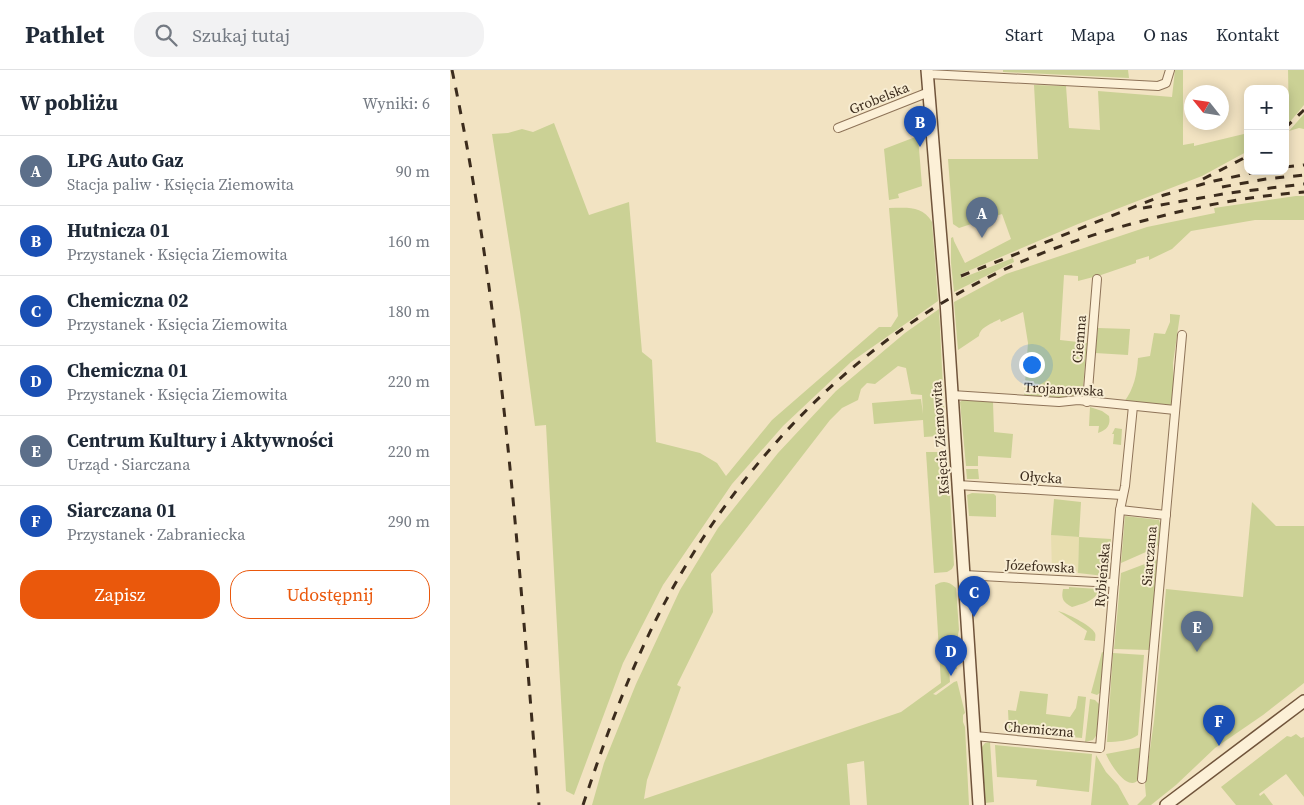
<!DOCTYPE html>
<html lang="pl">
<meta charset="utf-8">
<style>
:root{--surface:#fff;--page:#f2f2f3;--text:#1f2937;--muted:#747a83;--line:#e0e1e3;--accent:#ea580c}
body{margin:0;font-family:"Source Serif 4",serif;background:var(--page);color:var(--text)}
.controls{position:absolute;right:15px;top:15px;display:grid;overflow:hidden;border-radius:10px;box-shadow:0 2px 12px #0003}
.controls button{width:45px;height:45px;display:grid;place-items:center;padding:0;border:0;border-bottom:1px solid var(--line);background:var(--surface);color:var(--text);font:25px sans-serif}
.compass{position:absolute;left:734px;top:15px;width:45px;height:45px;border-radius:50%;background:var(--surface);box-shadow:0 2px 12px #0003;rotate:300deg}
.you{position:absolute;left:581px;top:294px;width:18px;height:18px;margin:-12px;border:4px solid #fff;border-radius:50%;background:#1a73e8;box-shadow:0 0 0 8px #1a73e833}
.badge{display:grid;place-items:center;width:32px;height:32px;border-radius:50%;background:var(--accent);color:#fff;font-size:16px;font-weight:700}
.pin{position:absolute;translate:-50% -41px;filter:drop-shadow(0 1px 2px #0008)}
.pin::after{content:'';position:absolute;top:26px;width:18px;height:15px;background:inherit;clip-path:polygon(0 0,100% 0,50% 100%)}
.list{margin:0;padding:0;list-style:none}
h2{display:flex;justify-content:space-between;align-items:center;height:65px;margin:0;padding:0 20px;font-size:21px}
h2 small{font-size:16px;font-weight:400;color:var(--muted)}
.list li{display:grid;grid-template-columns:32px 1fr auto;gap:15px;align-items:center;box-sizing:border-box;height:70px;padding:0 20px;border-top:1px solid var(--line)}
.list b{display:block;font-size:19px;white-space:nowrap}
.list p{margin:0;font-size:16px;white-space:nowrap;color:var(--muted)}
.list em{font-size:16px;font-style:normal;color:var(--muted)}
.actions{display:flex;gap:10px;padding:15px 20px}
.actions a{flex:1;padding:11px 0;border:1px solid var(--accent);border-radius:20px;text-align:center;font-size:18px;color:var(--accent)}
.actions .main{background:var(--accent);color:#fff}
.icon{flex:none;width:28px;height:28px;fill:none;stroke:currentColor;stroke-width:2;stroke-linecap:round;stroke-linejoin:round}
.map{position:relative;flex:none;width:854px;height:735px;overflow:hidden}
header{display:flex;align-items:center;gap:30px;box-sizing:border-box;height:70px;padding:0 25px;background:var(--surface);border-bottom:1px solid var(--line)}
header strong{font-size:24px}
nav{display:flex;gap:28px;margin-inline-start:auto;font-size:18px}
.search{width:350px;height:45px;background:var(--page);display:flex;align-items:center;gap:12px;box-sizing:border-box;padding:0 18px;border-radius:20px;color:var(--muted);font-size:19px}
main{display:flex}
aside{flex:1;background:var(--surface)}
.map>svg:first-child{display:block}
.farmland{fill:#e8deaf}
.green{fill:#cbd195}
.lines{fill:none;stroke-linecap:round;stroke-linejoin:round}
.street-casing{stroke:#8e7358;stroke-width:10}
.secondary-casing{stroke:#70543b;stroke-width:14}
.street{stroke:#fcf0d7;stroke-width:8}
.secondary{stroke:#fcf0d7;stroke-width:11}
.rail{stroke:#3c2c1d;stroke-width:3;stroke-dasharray:9 9;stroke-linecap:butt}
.labels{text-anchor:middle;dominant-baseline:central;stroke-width:4;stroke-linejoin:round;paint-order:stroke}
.street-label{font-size:14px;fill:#3c2c1d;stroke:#f8edd3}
</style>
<header>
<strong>Pathlet</strong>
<div class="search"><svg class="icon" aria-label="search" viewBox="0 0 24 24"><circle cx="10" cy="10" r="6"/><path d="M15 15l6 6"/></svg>Szukaj tutaj</div>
<nav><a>Start</a><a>Mapa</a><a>O nas</a><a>Kontakt</a></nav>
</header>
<main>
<aside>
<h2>W pobliżu<small>Wyniki: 6</small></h2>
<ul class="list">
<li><span class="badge" style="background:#5c6f8a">A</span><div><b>LPG Auto Gaz</b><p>Stacja paliw · Księcia Ziemowita</p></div><em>90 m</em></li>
<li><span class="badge" style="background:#1a4fb4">B</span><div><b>Hutnicza 01</b><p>Przystanek · Księcia Ziemowita</p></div><em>160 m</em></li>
<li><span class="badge" style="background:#1a4fb4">C</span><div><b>Chemiczna 02</b><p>Przystanek · Księcia Ziemowita</p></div><em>180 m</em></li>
<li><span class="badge" style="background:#1a4fb4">D</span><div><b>Chemiczna 01</b><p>Przystanek · Księcia Ziemowita</p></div><em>220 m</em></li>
<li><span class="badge" style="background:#5c6f8a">E</span><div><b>Centrum Kultury i Aktywności</b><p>Urząd · Siarczana</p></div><em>220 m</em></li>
<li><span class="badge" style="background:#1a4fb4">F</span><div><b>Siarczana 01</b><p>Przystanek · Zabraniecka</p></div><em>290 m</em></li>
</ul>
<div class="actions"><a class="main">Zapisz</a><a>Udostępnij</a></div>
</aside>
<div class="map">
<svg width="854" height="735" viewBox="0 0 854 735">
<rect width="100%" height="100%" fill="#f2e3c2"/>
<path class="farmland" d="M601,465L629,467L628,503L602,501Z"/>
<g class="green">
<path d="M553,0H678L679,8L553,2Z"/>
<path d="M725,0H733V75L744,73V76L798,63V81L752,106L628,154L511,204L512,208L563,188L564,192L504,222L501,193V168L503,167L504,171L515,193L561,169L552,144L509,158L503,154L498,89H588L584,15L616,16L619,58L650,60L648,21L722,27Z"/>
<path d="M838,0H854V35L839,53Z"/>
<path d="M854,44V59L849,58L839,61Z"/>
<path d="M104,53L139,145L179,132L192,282L202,290L206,372L250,383L267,393L276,406L322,350L429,257H441L448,246L439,138C457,138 472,135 482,152L488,231L401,292L333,356L282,414L213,515L173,593L124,725L116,721L96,355L85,356L70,242L42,64L58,63L72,59L83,62Z"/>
<path d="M468,66L472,116L448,124L449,128L439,130L434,79Z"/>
<path d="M846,126H854V150H805L741,161L722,179L699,190V186L686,190V193L651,205L628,211V206L614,205L610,270L637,273L633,317L627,325L606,328L574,326L578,273L573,242L551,252L550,249C543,253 530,257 529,266L508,280L504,232L556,204L697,157L765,143L764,138Z"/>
<path d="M489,239L495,356L494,362L489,366L474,367L473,350L424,354L422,333L471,329L473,344L472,325L461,324L456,298L448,296L425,314L417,313L411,319L408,330L392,338L380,350L261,504L263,542L227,615L231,617L197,710L194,729L451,642L491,613L485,515C493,510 499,511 506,518L509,560L505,581L507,599L499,600L500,612L483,624L486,625L504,612L507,611L515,643L513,645V652L515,657L519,735H417L414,691L397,694L400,735H142L154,693L186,614L230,520L268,458L328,383L386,321L455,263Z"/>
<path d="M720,244L730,245L723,293L724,330L720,336L674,332C684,319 687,304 688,288L700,286L704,263L715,264L720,252Z"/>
<path d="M648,258L680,259L678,285L645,283Z"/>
<path d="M515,328L543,332L544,362L563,364L561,388L528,386V396H516L510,332Z"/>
<path d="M640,337L652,341L659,346C661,355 657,360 648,363L649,356H639Z"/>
<path d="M665,358L672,359L671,375L663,374L664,364H662Z"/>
<path d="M476,382H489L498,387L504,495L502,499L497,502L484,503Z"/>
<path d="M516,399H528L529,409H517Z"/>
<path d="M522,423L544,424L546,426V447L519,446L517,425Z"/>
<path d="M604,429L631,432L629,467L661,469L658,503L654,506L628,503L629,467L601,465Z"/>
<path d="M802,432L826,456H854V613L813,645L765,678L726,715L701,735H687L696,726L695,715L704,651L716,519L793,527Z"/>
<path d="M675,446L709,450L711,457L710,473L705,478L671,493Z"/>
<path d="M708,489L700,580L664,579L671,503Z"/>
<path d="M619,517L647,519V524C642,532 631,534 622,537C613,532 611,529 613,519H619Z"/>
<path d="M608,541C616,543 641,555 645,563C646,565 645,569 645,571L634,570L637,561Z"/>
<path d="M652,582L654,583L651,622L647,625L641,623Z"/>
<path d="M663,583L694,585L688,665C680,671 667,672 657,672Z"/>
<path d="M570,621L598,624L596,644L620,647L626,638L628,626L636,627L632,668L559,661L558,640L566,641Z"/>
<path d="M640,629L645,630L650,635L648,663L643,670L635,672Z"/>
<path d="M846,664L851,668L854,667V727L836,704L809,724L810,726L814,723L823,735H786L771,717L837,666L841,667Z"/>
<path d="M540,672L544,732L535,733L532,677L535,673Z"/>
<path d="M545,675L642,684L639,722L586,716L587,710L547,707Z"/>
<path d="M693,677C692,686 693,701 689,709C678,724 659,692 656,684Z"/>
<path d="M646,685L656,702L668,715L679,735H641Z"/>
</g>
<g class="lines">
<defs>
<g id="street">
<path d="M478,4L708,16L716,13L720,0"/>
<path d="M388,58L479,22"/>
<path d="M502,325L609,332L628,330L725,340"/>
<path d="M637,332L647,209"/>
<path d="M508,415L672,425"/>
<path d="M670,440L716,445"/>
<path d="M514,505L664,513"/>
<path d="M525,666L650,678L670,440L675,416L683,336"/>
<path d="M692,709L732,265"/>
</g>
<g id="secondary">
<path d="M477,0L496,231L529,735"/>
<path d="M716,735L854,631"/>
</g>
</defs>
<use href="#street" class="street-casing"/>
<use href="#secondary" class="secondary-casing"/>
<use href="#street" class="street"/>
<use href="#secondary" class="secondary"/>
<g class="rail">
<path d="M2,0C53,242 68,489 89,735"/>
<path d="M835,58L854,40"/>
<path d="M835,97L854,95"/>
<path d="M753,109L798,86"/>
<path d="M772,117L816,109L854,105"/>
<path d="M693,138L779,123L854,114"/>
<path d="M511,206L714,125L764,111L811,101"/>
<path d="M133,735C157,663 183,590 220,523C293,390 404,274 541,206C593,180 648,162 704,148C753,135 803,126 854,122"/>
</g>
</g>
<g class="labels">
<g class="street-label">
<text transform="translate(429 28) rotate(-22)">Grobelska</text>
<text transform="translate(629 269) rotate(-85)">Ciemna</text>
<text transform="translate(614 319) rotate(3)">Trojanowska</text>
<text transform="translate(490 368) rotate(-94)">Księcia Ziemowita</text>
<text transform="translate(591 407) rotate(4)">Ołycka</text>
<text transform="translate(699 486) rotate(-85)">Siarczana</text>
<text transform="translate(590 496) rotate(3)">Józefowska</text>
<text transform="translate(652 505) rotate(-85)">Rybieńska</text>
<text transform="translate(589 659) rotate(5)">Chemiczna</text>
</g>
</g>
</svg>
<div class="controls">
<button>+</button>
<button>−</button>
</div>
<svg class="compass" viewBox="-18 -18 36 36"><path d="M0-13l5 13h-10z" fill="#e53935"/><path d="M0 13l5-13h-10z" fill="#747a83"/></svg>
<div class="you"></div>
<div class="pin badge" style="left:532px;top:168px;background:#5c6f8a">A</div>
<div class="pin badge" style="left:470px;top:77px;background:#1a4fb4">B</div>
<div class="pin badge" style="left:524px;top:547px;background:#1a4fb4">C</div>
<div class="pin badge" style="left:501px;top:606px;background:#1a4fb4">D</div>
<div class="pin badge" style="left:747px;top:582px;background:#5c6f8a">E</div>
<div class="pin badge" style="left:769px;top:676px;background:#1a4fb4">F</div>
</div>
</main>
